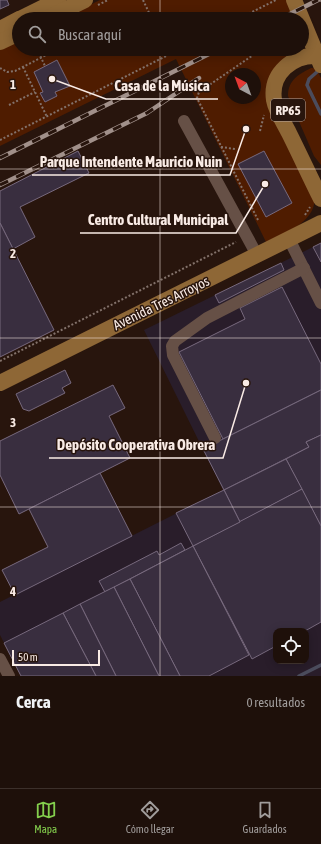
<!DOCTYPE html>
<html lang="es">
<meta charset="utf-8">
<style>
:root{--surface:#1e100a;--page:#261913;--text:#f1f3f6;--muted:#a19d9c;--line:#3c302b;--accent:#84cf4d}
body{margin:0;font-family:"Asap Condensed",sans-serif;background:var(--page);color:var(--text)}
.controls{position:absolute;right:12px;bottom:12px;display:grid;overflow:hidden;border-radius:8px;box-shadow:0 2px 10px #0003}
.controls button{width:36px;height:36px;display:grid;place-items:center;padding:0;border:0;border-bottom:1px solid var(--line);background:var(--surface);color:var(--text);font:20px sans-serif}
.compass{position:absolute;left:225px;top:68px;width:36px;height:36px;border-radius:50%;background:var(--surface);box-shadow:0 2px 10px #0003;rotate:319deg}
.scale{position:absolute;left:12px;bottom:10px;width:88px;box-sizing:border-box;padding-left:4px;border:2px solid #f9ebe5;border-top:0;font-size:11px;line-height:14px;white-space:nowrap;color:#f9ebe5;-webkit-text-stroke:3px #28150d;paint-order:stroke}
.list{margin:0;padding:0;list-style:none}
h2{display:flex;justify-content:space-between;align-items:center;height:52px;margin:0;padding:0 16px;font-size:17px}
h2 small{font-size:13px;font-weight:400;color:var(--muted)}
.icon{flex:none;width:22px;height:22px;fill:none;stroke:currentColor;stroke-width:2;stroke-linecap:round;stroke-linejoin:round}
.map{position:relative;flex:none;width:321px;height:676px;overflow:hidden}
.search{position:absolute;background:var(--surface);box-shadow:0 2px 10px #0003;left:12px;right:12px;top:12px;height:44px;display:flex;align-items:center;gap:10px;box-sizing:border-box;padding:0 14px;border-radius:22px;color:var(--muted);font-size:15px}
.sheet{height:112px;background:var(--surface)}
nav{display:flex;justify-content:space-around;align-items:center;box-sizing:border-box;height:56px;border-top:1px solid var(--line);background:var(--surface);font-size:11px;color:var(--muted)}
nav a{display:grid;justify-items:center;gap:2px}
nav .on{color:var(--accent)}
.map>svg:first-child{display:block}
.industrial{fill:#291d2a;fill-rule:evenodd}
.green{fill:#4f1c00;fill-rule:evenodd}
.lines{fill:none;stroke-linecap:round;stroke-linejoin:round}
.stream{stroke:#4b4c5c;stroke-width:3.5}
.building{fill:#392e3f;stroke:#77697d}
.path{stroke:#83726b;stroke-width:2;stroke-dasharray:2 2;stroke-linecap:butt}
.minor{stroke:#665046;stroke-width:12}
.major{stroke:#8e6736;stroke-width:16}
.rail-casing{stroke:#a1908a;stroke-width:4.5}
.rail{stroke:#28150d;stroke-width:3;stroke-dasharray:9;stroke-linecap:butt}
.grid{fill:none;stroke:#f9ebe5;stroke-width:1;stroke-opacity:0.55}
.labels{text-anchor:middle;dominant-baseline:central;stroke-width:3;stroke-linejoin:round;paint-order:stroke}
.shield{fill:#28150d;stroke:#baaba4;stroke-width:1}
.shield-label{font-size:13px;font-weight:bold;fill:#f9ebe5}
.street-label{font-size:14px;fill:#f9ebe5;stroke:#28150d}
.grid-label{font-size:13px;text-anchor:middle;font-weight:bold;fill:#f9ebe5;stroke:#28150d;stroke-width:3;stroke-linejoin:round;paint-order:stroke}
.leader{fill:none;stroke:#f9ebe5;stroke-width:1.5}
.callout-dot{fill:#f9ebe5;stroke:#28150d;stroke-width:1.5}
.callout-label{font-size:15px;text-anchor:middle;font-weight:bold;fill:#f9ebe5;stroke:#28150d;stroke-width:3;stroke-linejoin:round;paint-order:stroke}
</style>
<div class="map">
<svg width="321" height="676" viewBox="0 0 321 676">
<rect width="100%" height="100%" fill="#28150d"/>
<path class="industrial" d="M313,247L321,263V676H21L0,635V602L223,490L144,330ZM276,631H306V661H276Z"/>
<g class="green">
<path d="M100,0H289L298,19H62Z"/>
<path d="M302,31L305,44L304,47L289,58L274,76L315,199C313,224 286,232 266,242L176,59L0,146V49L19,40V49H302ZM231,74H255V98H231Z"/>
<path d="M311,68C317,67 319,74 321,78V165L314,156L288,96C288,80 299,74 311,68Z"/>
</g>
<g class="lines">
<g class="stream">
<path d="M318,71L309,79L307,85L321,114"/>
<path d="M299,676L321,665"/>
</g>
</g>
<g class="building">
<path d="M0,0H7L9,5L0,9Z"/>
<path d="M57,60L70,86L55,92L57,96L45,102L40,93L43,92L34,72Z"/>
<path d="M78,151L89,173L20,207L35,237L13,249L0,223V191Z"/>
<path d="M264,151L292,203L266,217L238,164Z"/>
<path d="M0,223L54,330L0,357Z"/>
<path d="M321,243V262L313,247Z"/>
<path d="M281,263L284,270L219,303L215,295Z"/>
<path d="M282,287L321,364V390L223,439L179,352L245,319L240,308Z"/>
<path d="M65,370L71,383L62,388L65,393L29,411L23,409L16,394Z"/>
<path d="M113,385L125,408L109,416L130,458L19,514L0,475V441Z"/>
<path d="M321,390V435L306,442L309,447L224,490L203,449Z"/>
<path d="M321,435V526L286,459L309,447L306,442Z"/>
<path d="M286,459L302,489L240,522L224,490Z"/>
<path d="M100,473L132,536L15,595L2,570L48,547L29,509Z"/>
<path d="M302,489L321,526V622L305,631H276V646L252,659L193,546Z"/>
<path d="M224,490L240,522L193,546L176,513Z"/>
<path d="M181,543L185,550L105,592L99,581L157,551L159,555Z"/>
<path d="M193,546L249,655L209,676H180L130,579Z"/>
<path d="M130,579L180,676H159L114,587Z"/>
<path d="M114,587L159,676H116L80,604Z"/>
<path d="M80,604L116,676H96L63,613Z"/>
<path d="M63,613L96,676H21L4,643Z"/>
</g>
<g class="lines">
<g class="path">
<path d="M143,0L152,19"/>
<path d="M320,0L321,2"/>
<path d="M98,5L108,0"/>
<path d="M238,19L276,0"/>
<path d="M37,49L45,66"/>
<path d="M168,49L170,54"/>
<path d="M23,67L47,117"/>
<path d="M0,68L7,72L15,71L58,49"/>
<path d="M9,105L35,92"/>
<path d="M260,131L264,115"/>
<path d="M0,140L180,49"/>
<path d="M221,147L235,149"/>
<path d="M305,215L310,207"/>
<path d="M258,220L197,98L199,92L262,49"/>
<path d="M0,361L236,242"/>
</g>
<g class="minor">
<path d="M184,121L257,255"/>
<path d="M289,239L321,303"/>
<path d="M215,438L173,355L172,346L175,341L207,318L304,268"/>
<path d="M0,659L9,676"/>
</g>
<g class="major">
<path d="M294,0L321,65"/>
<path d="M20,19L58,0"/>
<path d="M46,19L85,0"/>
<path d="M0,29L19,19"/>
<path d="M0,42L19,33"/>
<path d="M317,56C293,55 270,73 274,100C276,111 284,123 289,133C300,155 310,177 321,199"/>
<path d="M0,383L321,223"/>
</g>
<defs>
<g id="rail">
<path d="M280,19L318,0"/>
<path d="M0,158L219,49"/>
<path d="M0,185L147,113L199,78"/>
</g>
</defs>
<use href="#rail" class="rail-casing"/>
<use href="#rail" class="rail"/>
</g>
<path class="grid" d="M160,0V19M160,49V676M0,169H321M0,338H321M0,507H321"/>
<g class="labels">
<rect class="shield" x="271" y="99" width="34" height="22" rx="3"/>
<g class="shield-label">
<text x="288" y="110">RP65</text>
</g>
<g class="street-label">
<text transform="translate(161 303) rotate(-26)">Avenida Tres Arroyos</text>
</g>
</g>
<g class="grid-label">
<text x="13" y="89">1</text>
<text x="13" y="258">2</text>
<text x="13" y="427">3</text>
<text x="13" y="596">4</text>
</g>
<path class="leader" d="M52 79L106 99H218M246 129L230 175H32M265 184L236 233H80M246 383L223 458H49"/>
<g class="callout-dot">
<circle cx="52" cy="79" r="4"/>
<circle cx="246" cy="129" r="4"/>
<circle cx="265" cy="184" r="4"/>
<circle cx="246" cy="383" r="4"/>
</g>
<g class="callout-label">
<text x="162" y="91">Casa de la Música</text>
<text x="131" y="167">Parque Intendente Mauricio Nuin</text>
<text x="158" y="225">Centro Cultural Municipal</text>
<text x="136" y="450">Depósito Cooperativa Obrera</text>
</g>
</svg>
<div class="controls">
<button><svg class="icon" aria-label="locate" viewBox="0 0 24 24"><circle cx="12" cy="12" r="6"/><path d="M12 2v4M12 18v4M2 12h4M18 12h4"/></svg></button>
</div>
<svg class="compass" viewBox="-18 -18 36 36"><path d="M0-13l5 13h-10z" fill="#e53935"/><path d="M0 13l5-13h-10z" fill="#a19d9c"/></svg>
<div class="scale">50 m</div>
<div class="search"><svg class="icon" aria-label="search" viewBox="0 0 24 24"><circle cx="10" cy="10" r="6"/><path d="M15 15l6 6"/></svg>Buscar aquí</div>
</div>
<section class="sheet">
<h2>Cerca<small>0 resultados</small></h2>
<ul class="list">
</ul>
</section>
<nav>
<a class="on"><svg class="icon" aria-label="map" viewBox="0 0 24 24"><path d="M3 6l6-2 6 2 6-2v14l-6 2-6-2-6 2zM9 4v14M15 6v14"/></svg>Mapa</a>
<a><svg class="icon" aria-label="directions" viewBox="0 0 24 24"><path d="M12 3l9 9-9 9-9-9zM9 14v-3h6M13 9l2 2-2 2"/></svg>Cómo llegar</a>
<a><svg class="icon" aria-label="saved" viewBox="0 0 24 24"><path d="M7 4h10v16l-5-4-5 4z"/></svg>Guardados</a>
</nav>
